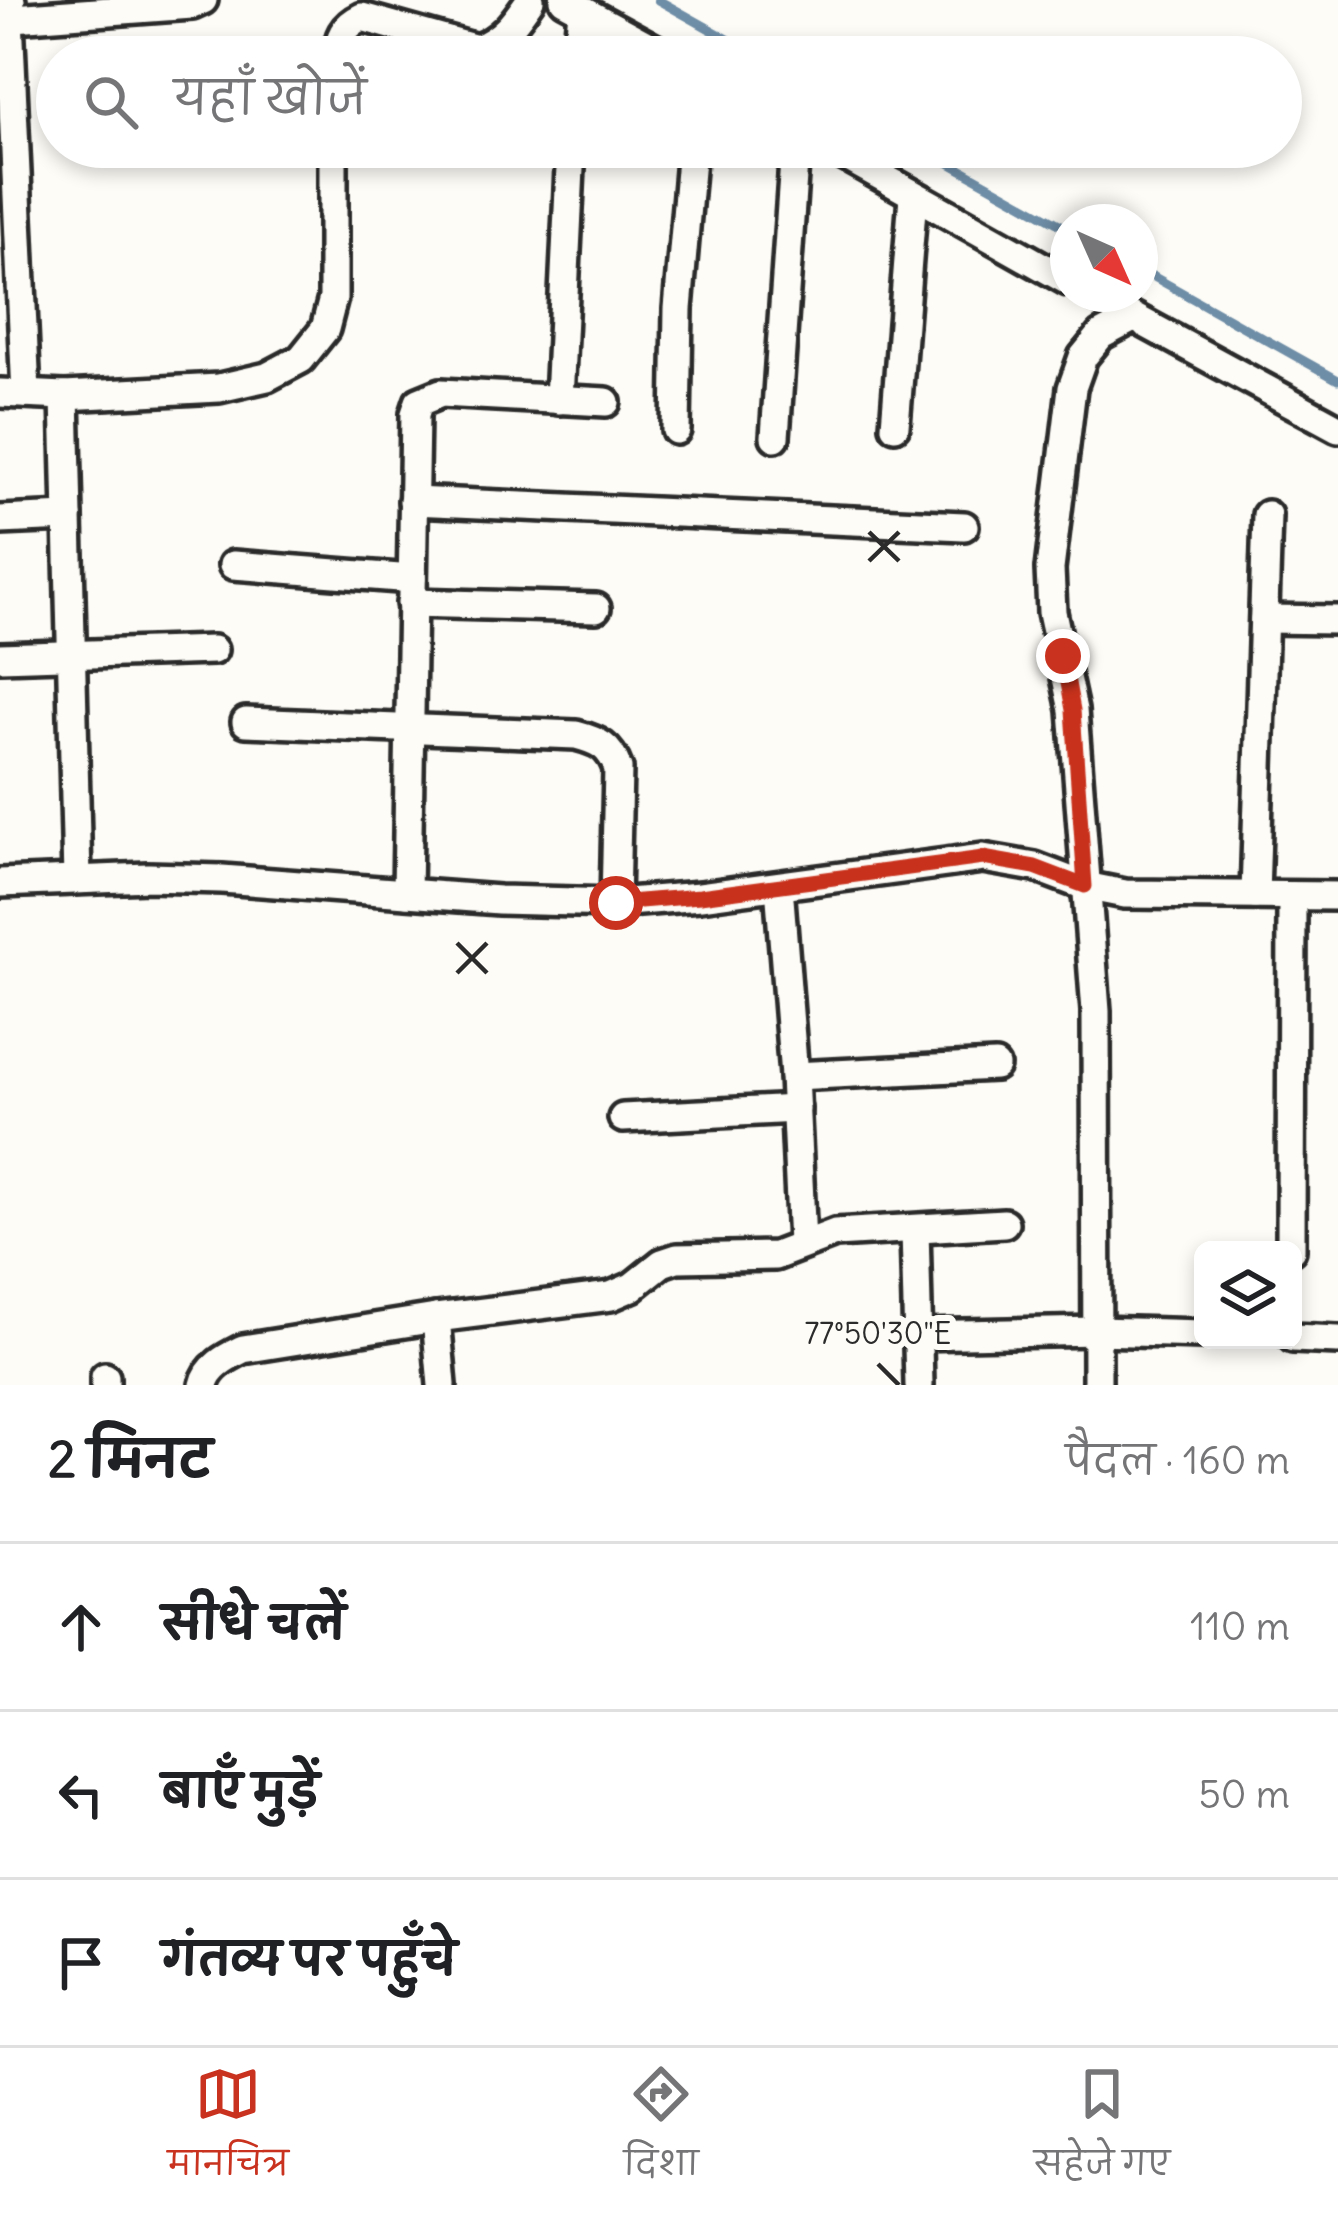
<!DOCTYPE html>
<html lang="hi">
<meta charset="utf-8">
<style>
:root{--surface:#fff;--page:#f2f2f2;--text:#202124;--muted:#757577;--line:#e0e0e0;--accent:#c8321e}
body{margin:0;font-family:Delius,"Playpen Sans Deva",sans-serif;background:var(--page);color:var(--text)}
.controls{position:absolute;right:36px;bottom:36px;display:grid;overflow:hidden;border-radius:18px;box-shadow:0 6px 18px #0003}
.controls button{width:108px;height:108px;display:grid;place-items:center;padding:0;border:0;border-bottom:3px solid var(--line);background:var(--surface);color:var(--text);font:60px sans-serif}
.compass{position:absolute;left:1050px;top:204px;width:108px;height:108px;border-radius:50%;background:var(--surface);box-shadow:0 6px 18px #0003;rotate:135deg}
.stop{position:absolute;width:36px;height:36px;margin:-27px;border:9px solid #c8321e;border-radius:50%;background:#fff}
.stop.end{background:#c8321e;border-color:#fff;box-shadow:0 3px 12px #0008}
.list{margin:0;padding:0;list-style:none}
h2{display:flex;justify-content:space-between;align-items:center;height:156px;margin:0;padding:0 48px;font-size:51px}
h2 small{font-size:39px;font-weight:400;color:var(--muted)}
.list li{display:grid;grid-template-columns:78px 1fr auto;gap:36px;align-items:center;box-sizing:border-box;height:168px;padding:0 48px;border-top:3px solid var(--line)}
.list b{display:block;font-size:45px;white-space:nowrap}
.list em{font-size:39px;font-style:normal;color:var(--muted)}
.icon{flex:none;width:66px;height:66px;fill:none;stroke:currentColor;stroke-width:2;stroke-linecap:round;stroke-linejoin:round}
.map{position:relative;flex:none;width:1338px;height:1385px;overflow:hidden}
.search{position:absolute;background:var(--surface);box-shadow:0 6px 18px #0003;left:36px;right:36px;top:36px;height:132px;display:flex;align-items:center;gap:30px;box-sizing:border-box;padding:0 42px;border-radius:66px;color:var(--muted);font-size:45px}
.sheet{height:660px;background:var(--surface)}
nav{display:flex;justify-content:space-around;align-items:center;box-sizing:border-box;height:168px;border-top:3px solid var(--line);background:var(--surface);font-size:33px;color:var(--muted)}
nav a{display:grid;justify-items:center;gap:6px}
nav .on{color:var(--accent)}
.map>svg:first-child{display:block}
.lines{fill:none;stroke-linecap:round;stroke-linejoin:round}
.stream{stroke:#6e8da6;stroke-width:9}
.minor-casing{stroke:#2b2b2b;stroke-width:36}
.minor{stroke:#fdfcf7;stroke-width:27}
.route{stroke:#c8321e;stroke-width:15}
.ticks{fill:none;stroke:#2b2b2b;stroke-width:4.5}
.ticks-label{font-size:30px;text-anchor:middle;fill:#2b2b2b;stroke:#fdfcf7;stroke-width:12;stroke-linejoin:round;paint-order:stroke}
</style>
<div class="map">
<svg width="1338" height="1385" viewBox="0 0 1338 1385">
<rect width="100%" height="100%" fill="#fdfcf7"/>
<filter id="ink" filterUnits="userSpaceOnUse"><feTurbulence type="fractalNoise" baseFrequency=".00833" numOctaves="2"/><feDisplacementMap in="SourceGraphic" scale="24" xChannelSelector="R" yChannelSelector="G"/><feConvolveMatrix kernelMatrix="1 2 1 2 8 2 1 2 1" color-interpolation-filters="sRGB"/></filter>
<g filter="url(#ink)">
<g class="lines">
<g class="stream">
<path d="M658,0L760,57"/>
<path d="M921,147L1068,229"/>
<path d="M1140,269L1338,380"/>
</g>
<defs>
<g id="minor">
<path d="M11,0L9,18L26,394"/>
<path d="M564,0L669,57"/>
<path d="M0,19L192,5L203,0"/>
<path d="M337,57C339,37 343,26 362,17L477,49C503,39 514,23 530,0"/>
<path d="M578,57L582,10"/>
<path d="M829,147L1068,281"/>
<path d="M1091,294L1338,428"/>
<path d="M0,393L65,396L219,388L267,377L301,359L325,329L333,298V147"/>
<path d="M65,396L77,879"/>
<path d="M559,400L571,147"/>
<path d="M895,426L913,196"/>
<path d="M676,430L678,309L692,147"/>
<path d="M775,437L795,147"/>
<path d="M413,501L964,526"/>
<path d="M0,520L68,517"/>
<path d="M233,565L412,579"/>
<path d="M411,603L596,608"/>
<path d="M1264,619L1338,620"/>
<path d="M0,657L213,650"/>
<path d="M246,722L576,735C599,741 610,746 618,769L615,903"/>
<path d="M0,883L148,877L222,879L499,900L615,903L700,896L983,858L1035,867L1085,886L1125,894L1338,896"/>
<path d="M779,886L794,1076L802,1243"/>
<path d="M407,893L415,414L419,402L441,393L606,402"/>
<path d="M1255,895L1267,515"/>
<path d="M794,1076L995,1066"/>
<path d="M623,1118L796,1109"/>
<path d="M915,1229L919,1385"/>
<path d="M1291,1250L1292,896"/>
<path d="M436,1318L442,1385"/>
<path d="M918,1335L1097,1331L1203,1334"/>
<path d="M1293,1338L1338,1340"/>
<path d="M105,1377V1385"/>
<path d="M204,1385C208,1366 227,1357 243,1349L436,1318L611,1296L632,1287L662,1263L677,1258L775,1256L835,1233L1004,1223"/>
<path d="M1097,1385L1096,1011L1073,710L1052,612L1050,569L1072,388L1083,357L1101,335L1133,318"/>
</g>
</defs>
<use href="#minor" class="minor-casing"/>
<use href="#minor" class="minor"/>
</g>
</g>
<g class="lines" filter="url(#ink)">
<path class="route" d="M616,903L700,896L983,858L1035,867L1085,886L1073,710L1063,656"/>
</g>
<path class="ticks" d="M869,532L899,561M869,561L899,532M457,943L487,973M457,973L487,943M878,1364L899,1385"/>
<g class="ticks-label">
<text x="878" y="1344">77°50'30"E</text>
</g>
</svg>
<div class="controls">
<button><svg class="icon" aria-label="layers" viewBox="0 0 24 24"><path d="M12 4l9 5-9 5-9-5zM3 14l9 5 9-5"/></svg></button>
</div>
<svg class="compass" viewBox="-18 -18 36 36"><path d="M0-13l5 13h-10z" fill="#e53935"/><path d="M0 13l5-13h-10z" fill="#757577"/></svg>
<div class="stop" style="left:616px;top:903px"></div>
<div class="stop end" style="left:1063px;top:656px"></div>
<div class="search"><svg class="icon" aria-label="search" viewBox="0 0 24 24"><circle cx="10" cy="10" r="6"/><path d="M15 15l6 6"/></svg>यहाँ खोजें</div>
</div>
<section class="sheet">
<h2>2 मिनट<small>पैदल · 160 m</small></h2>
<ul class="list">
<li><svg class="icon" aria-label="ahead" viewBox="0 0 24 24"><path d="M12 20V5M6 11l6-6 6 6"/></svg><div><b>सीधे चलें</b></div><em>110 m</em></li>
<li><svg class="icon" aria-label="left" viewBox="0 0 24 24"><path d="M17 20v-9H6M10 6l-5 5 5 5"/></svg><div><b>बाएँ मुड़ें</b></div><em>50 m</em></li>
<li><svg class="icon" aria-label="arrive" viewBox="0 0 24 24"><path d="M6 21V4h12l-3 4 3 4H6"/></svg><div><b>गंतव्य पर पहुँचे</b></div></li>
</ul>
</section>
<nav>
<a class="on"><svg class="icon" aria-label="map" viewBox="0 0 24 24"><path d="M3 6l6-2 6 2 6-2v14l-6 2-6-2-6 2zM9 4v14M15 6v14"/></svg>मानचित्र</a>
<a><svg class="icon" aria-label="directions" viewBox="0 0 24 24"><path d="M12 3l9 9-9 9-9-9zM9 14v-3h6M13 9l2 2-2 2"/></svg>दिशा</a>
<a><svg class="icon" aria-label="saved" viewBox="0 0 24 24"><path d="M7 4h10v16l-5-4-5 4z"/></svg>सहेजे गए</a>
</nav>
